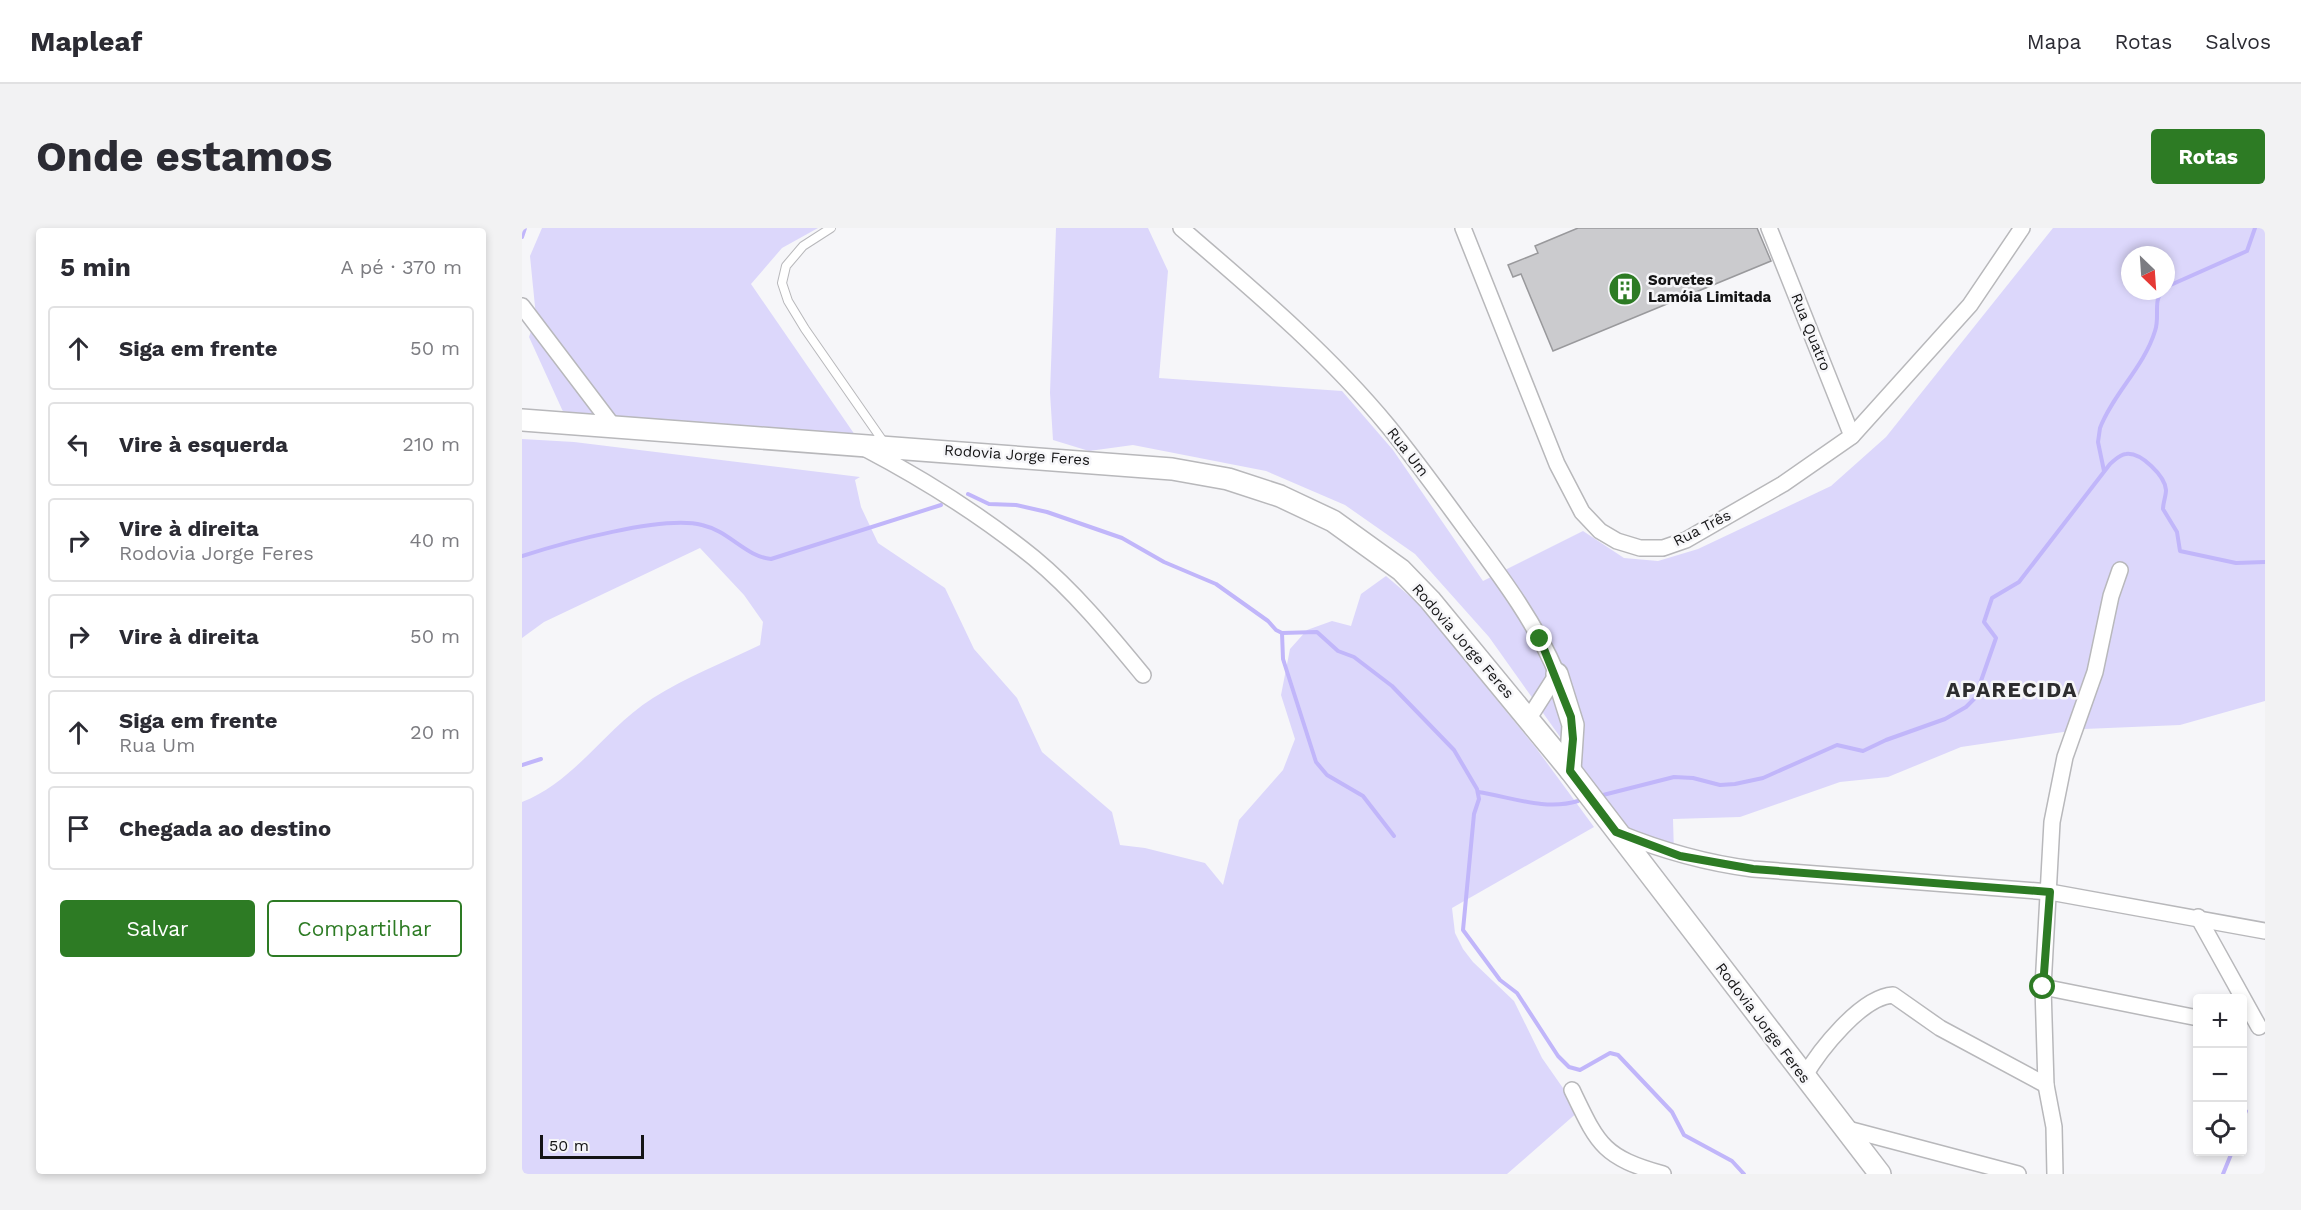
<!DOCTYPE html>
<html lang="pt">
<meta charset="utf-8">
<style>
:root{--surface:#fff;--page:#f2f2f3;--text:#2b2b33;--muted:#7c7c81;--line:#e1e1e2;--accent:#2d7b24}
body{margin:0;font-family:"Work Sans",sans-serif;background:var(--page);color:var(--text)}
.controls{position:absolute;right:18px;bottom:18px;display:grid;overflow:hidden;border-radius:6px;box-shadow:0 3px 9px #0003}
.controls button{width:54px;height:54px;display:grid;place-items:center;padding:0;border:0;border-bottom:2px solid var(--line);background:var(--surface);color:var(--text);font:30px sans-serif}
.compass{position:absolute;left:1599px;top:18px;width:54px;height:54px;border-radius:50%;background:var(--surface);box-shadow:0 3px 9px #0003;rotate:155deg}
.scale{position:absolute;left:18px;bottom:15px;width:104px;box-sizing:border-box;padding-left:6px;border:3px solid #141415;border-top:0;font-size:16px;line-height:21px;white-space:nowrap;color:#141415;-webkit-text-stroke:4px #f6f6f9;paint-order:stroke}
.stop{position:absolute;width:18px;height:18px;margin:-14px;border:4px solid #2d7b24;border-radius:50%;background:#fff}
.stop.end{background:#2d7b24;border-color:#fff;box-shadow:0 2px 6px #0008}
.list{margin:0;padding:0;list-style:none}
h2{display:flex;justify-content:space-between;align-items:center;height:78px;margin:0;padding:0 24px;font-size:26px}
h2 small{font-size:20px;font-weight:400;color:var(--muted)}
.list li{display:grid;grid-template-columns:39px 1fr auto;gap:18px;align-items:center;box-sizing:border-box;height:84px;margin:0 12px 12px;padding:0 12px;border:2px solid var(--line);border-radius:6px}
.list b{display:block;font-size:22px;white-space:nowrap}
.list p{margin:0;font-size:20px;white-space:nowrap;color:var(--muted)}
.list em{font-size:20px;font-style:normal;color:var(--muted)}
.actions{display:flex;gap:12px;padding:18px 24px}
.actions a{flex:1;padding:14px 0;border:2px solid var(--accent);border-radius:6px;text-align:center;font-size:21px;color:var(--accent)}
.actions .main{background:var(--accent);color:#fff}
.icon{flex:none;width:33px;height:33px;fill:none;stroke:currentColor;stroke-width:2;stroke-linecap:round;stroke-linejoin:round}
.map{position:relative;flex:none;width:1743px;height:946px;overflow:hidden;border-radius:6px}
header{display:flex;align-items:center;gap:36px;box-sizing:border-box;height:84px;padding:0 30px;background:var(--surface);border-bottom:2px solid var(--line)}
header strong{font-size:28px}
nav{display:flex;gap:33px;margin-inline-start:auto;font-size:21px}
.intro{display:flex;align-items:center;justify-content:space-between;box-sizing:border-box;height:144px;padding:0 36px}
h1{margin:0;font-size:42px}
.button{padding:15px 27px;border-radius:6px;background:var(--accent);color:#fff;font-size:21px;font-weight:700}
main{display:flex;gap:36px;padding:0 36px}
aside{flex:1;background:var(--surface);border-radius:6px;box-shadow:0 3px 9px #0003}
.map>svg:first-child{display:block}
.green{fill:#dcd7fb;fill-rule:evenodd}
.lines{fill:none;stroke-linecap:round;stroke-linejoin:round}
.stream{stroke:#c1b6fa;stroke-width:4}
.building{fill:#cbcbce;stroke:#99999c;stroke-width:1.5}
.service-casing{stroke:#b8b8bb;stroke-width:10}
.minor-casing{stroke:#b8b8bb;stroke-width:18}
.secondary-casing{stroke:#b8b8bb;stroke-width:24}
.service{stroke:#fff;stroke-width:8}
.minor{stroke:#fff;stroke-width:15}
.secondary{stroke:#fff;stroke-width:21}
.route{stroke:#2d7b24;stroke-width:8}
.labels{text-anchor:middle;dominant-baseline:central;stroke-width:5;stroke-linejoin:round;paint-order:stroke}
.poi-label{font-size:15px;font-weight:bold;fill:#141415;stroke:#f6f6f9;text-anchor:start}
.street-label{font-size:15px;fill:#141415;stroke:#f6f6f9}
.district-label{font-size:21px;font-weight:bold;letter-spacing:1.5px;fill:#2d2d2f;stroke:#f6f6f9}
</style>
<header>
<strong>Mapleaf</strong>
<nav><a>Mapa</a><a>Rotas</a><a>Salvos</a></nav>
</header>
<div class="intro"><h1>Onde estamos</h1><a class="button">Rotas</a></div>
<main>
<aside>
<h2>5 min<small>A pé · 370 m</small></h2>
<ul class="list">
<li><svg class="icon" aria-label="ahead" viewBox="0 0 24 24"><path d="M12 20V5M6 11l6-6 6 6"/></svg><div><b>Siga em frente</b></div><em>50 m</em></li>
<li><svg class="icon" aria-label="left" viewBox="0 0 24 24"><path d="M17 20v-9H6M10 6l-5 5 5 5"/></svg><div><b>Vire à esquerda</b></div><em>210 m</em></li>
<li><svg class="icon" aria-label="right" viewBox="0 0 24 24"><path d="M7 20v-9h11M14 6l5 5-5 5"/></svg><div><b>Vire à direita</b><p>Rodovia Jorge Feres</p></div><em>40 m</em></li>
<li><svg class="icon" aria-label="right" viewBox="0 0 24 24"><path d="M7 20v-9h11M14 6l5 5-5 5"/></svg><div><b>Vire à direita</b></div><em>50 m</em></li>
<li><svg class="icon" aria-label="ahead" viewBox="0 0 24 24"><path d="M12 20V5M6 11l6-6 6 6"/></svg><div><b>Siga em frente</b><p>Rua Um</p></div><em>20 m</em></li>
<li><svg class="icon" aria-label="arrive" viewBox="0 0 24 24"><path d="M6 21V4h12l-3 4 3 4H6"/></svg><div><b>Chegada ao destino</b></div></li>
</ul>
<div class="actions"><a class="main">Salvar</a><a>Compartilhar</a></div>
</aside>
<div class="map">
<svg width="1743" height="946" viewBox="0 0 1743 946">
<rect width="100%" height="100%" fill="#f6f6f9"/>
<g class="green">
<path d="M20,0H296L260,20L229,56L333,207L43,188L7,109L14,89L8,28Z"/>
<path d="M534,0H626L646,43L637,150L820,163L871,222L961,353L1061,303L1102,330L1136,333L1176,321L1309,258L1364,209L1531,0H1743V473L1658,497L1562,501L1439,519L1366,549L1318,554L1218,589L1151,591L1152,626L1117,620L967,409L893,326L823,277L744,243L611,217L567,223L531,212L528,165ZM1608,27H1644V63H1608Z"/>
<path d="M0,211L52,214L338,249L333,252L339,279L356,315L423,360L452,421L495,470L520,524L590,584L598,617L623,620L683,635L701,657L717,592L761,542L773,511L759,467L768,421L785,402L810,393L829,398L839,366L864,348L897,376L1014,520L1072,599L930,680L933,705L941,721L951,734L992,773L1020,830L1057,883L985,946H0V574C54,553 83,500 131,470C164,449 203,434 238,417L241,394L222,367L178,320L22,394L0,410Z"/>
</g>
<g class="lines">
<g class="stream">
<path d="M0,9L3,0"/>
<path d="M1644,59L1725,23L1733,0"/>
<path d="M1582,243L1576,214L1578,200C1591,166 1622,139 1633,103C1638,90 1631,73 1640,63"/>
<path d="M446,266L467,276L494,277L525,284L600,310L642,334L694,356L746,393L754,402L760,405L795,404L816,423L832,429L870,458L932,522L955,561L957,571L952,586L941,702L978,752L995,765L1036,828L1047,839L1058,842L1088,825L1096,827L1150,884L1162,907L1210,933L1222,946"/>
<path d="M0,328C41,315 140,287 180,297C207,303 224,329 249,331L419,277"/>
<path d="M760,405L761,431L794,534L805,547L841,568L872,608"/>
<path d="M0,537L19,531"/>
<path d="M956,564C989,569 1023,583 1056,573"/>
<path d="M1081,567L1152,549L1171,550L1198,557L1213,556L1241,550L1315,517L1341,523L1364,512L1423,491L1444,479L1453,470L1474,410L1462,394L1470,370L1497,354L1588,236C1593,232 1598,226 1604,226C1619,224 1643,248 1644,262C1644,268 1641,275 1641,281L1655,304L1658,323L1714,335L1743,334"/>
<path d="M1720,893L1724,883"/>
<path d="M1701,946L1710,924"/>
</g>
</g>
<path class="building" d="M1056,0H1235L1249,33L1031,123L999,46L991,49L986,37L1016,25L1013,18Z"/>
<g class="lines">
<defs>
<path id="service" d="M309,0L281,18L264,38L260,55L266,73L283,101L363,216"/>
<g id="minor">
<path d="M659,0C731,62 805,124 866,198C893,231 918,266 943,300C977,346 1013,393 1035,446L1007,490"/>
<path d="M941,0L1035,236L1060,284L1078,303L1095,313L1118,320H1141L1164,312L1261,256L1330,208L1448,77L1500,0"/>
<path d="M1247,0L1330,208"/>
<path d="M0,78L91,198"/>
<path d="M344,221C403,252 460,288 512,330C553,364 588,407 621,447"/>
<path d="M1097,605C1141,623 1184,635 1231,641L1528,664L1743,703"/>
<path d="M1676,689L1737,799"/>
<path d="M1521,759L1676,790"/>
<path d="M1282,849C1297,823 1339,769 1371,767L1418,800L1524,857"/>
<path d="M1050,862C1076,916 1080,929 1141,946"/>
<path d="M1322,900L1496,946"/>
<path d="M1533,946L1532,899L1524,857L1521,759L1530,594L1543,529L1573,444L1589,368L1598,342"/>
</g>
<g id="secondary">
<path d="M0,192L650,241L706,251L758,268L811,293L879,342L908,372L1048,542L1358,946"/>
<path d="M1035,446L1051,497L1048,542"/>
</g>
</defs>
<use href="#service" class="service-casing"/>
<use href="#minor" class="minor-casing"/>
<use href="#secondary" class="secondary-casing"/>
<use href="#service" class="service"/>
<use href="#minor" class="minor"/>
<use href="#secondary" class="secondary"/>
</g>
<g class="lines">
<path class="route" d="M1018,411L1049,489L1051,511L1048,543L1094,604L1158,628L1231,641L1528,664L1521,759"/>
</g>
<defs>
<symbol id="building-disc" viewBox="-11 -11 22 22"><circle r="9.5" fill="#2d7b24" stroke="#f6f6f9"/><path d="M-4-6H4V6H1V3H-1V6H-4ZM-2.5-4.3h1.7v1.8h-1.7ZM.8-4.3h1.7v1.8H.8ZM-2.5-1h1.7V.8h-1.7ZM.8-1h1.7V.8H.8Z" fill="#fff"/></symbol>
</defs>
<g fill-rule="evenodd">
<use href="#building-disc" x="1084" y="42" width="38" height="38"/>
</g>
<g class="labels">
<g class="poi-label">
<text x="1126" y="52">Sorvetes<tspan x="1126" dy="17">Lamóia Limitada</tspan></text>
</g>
<g class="street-label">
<text transform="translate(1289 104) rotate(68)">Rua Quatro</text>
<text transform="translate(886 224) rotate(52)">Rua Um</text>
<text transform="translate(495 227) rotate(4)">Rodovia Jorge Feres</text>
<text transform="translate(1180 300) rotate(-27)">Rua Três</text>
<text transform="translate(941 413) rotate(49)">Rodovia Jorge Feres</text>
<text transform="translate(1241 795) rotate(53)">Rodovia Jorge Feres</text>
</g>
<g class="district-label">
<text x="1490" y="461">APARECIDA</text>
</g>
</g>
</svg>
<div class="controls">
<button>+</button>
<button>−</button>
<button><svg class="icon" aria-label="locate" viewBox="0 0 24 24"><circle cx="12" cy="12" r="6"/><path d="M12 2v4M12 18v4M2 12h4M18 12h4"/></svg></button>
</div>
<svg class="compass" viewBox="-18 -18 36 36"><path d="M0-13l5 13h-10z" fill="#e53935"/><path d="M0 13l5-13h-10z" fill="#7c7c81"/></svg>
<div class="scale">50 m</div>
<div class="stop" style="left:1521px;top:759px"></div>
<div class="stop end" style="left:1018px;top:411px"></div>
</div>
</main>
